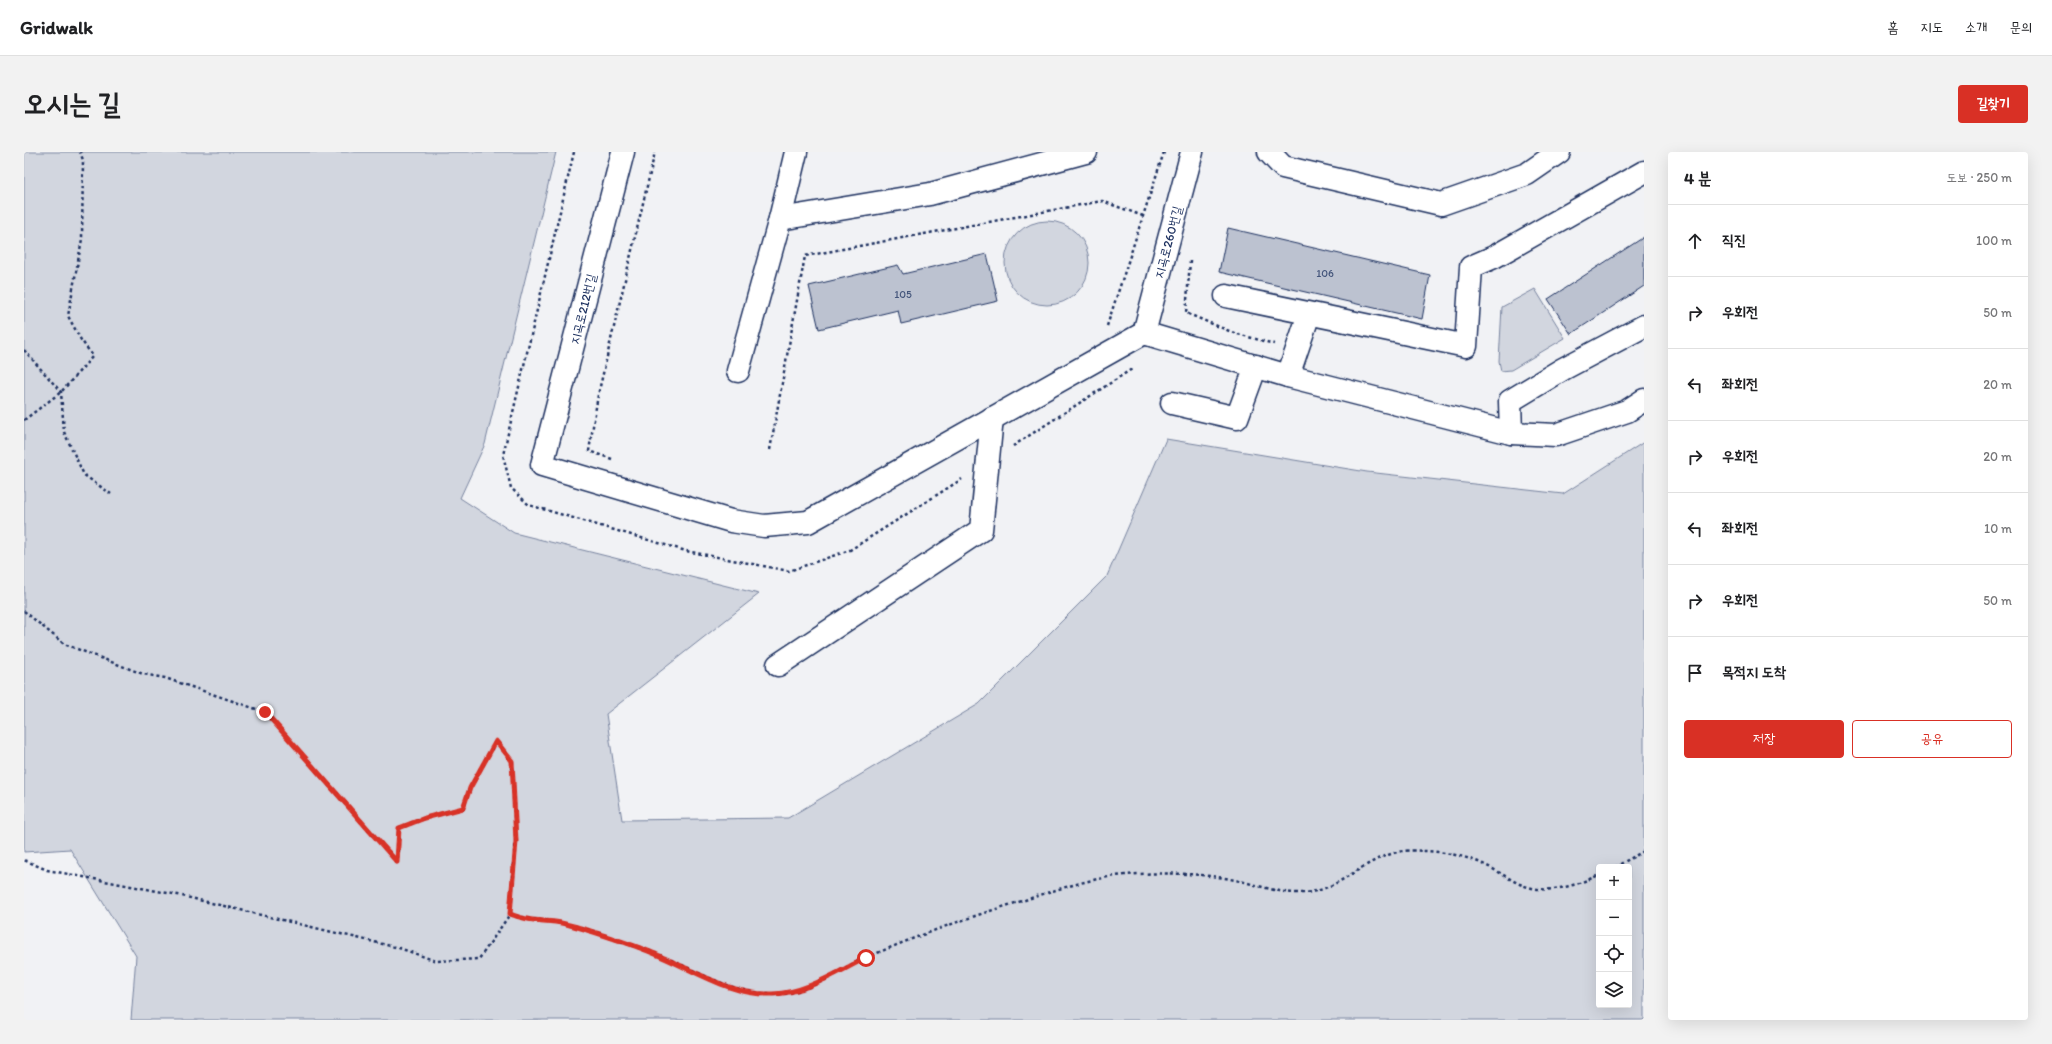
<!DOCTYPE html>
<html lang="ko">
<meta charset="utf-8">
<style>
:root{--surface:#fff;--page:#f2f2f2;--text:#202124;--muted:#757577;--line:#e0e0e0;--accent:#d93025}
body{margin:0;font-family:Itim,"Poor Story",sans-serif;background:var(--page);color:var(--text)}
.controls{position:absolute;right:12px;bottom:12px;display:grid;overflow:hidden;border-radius:4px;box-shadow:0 4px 16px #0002}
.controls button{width:36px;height:36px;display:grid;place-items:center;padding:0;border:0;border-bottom:1px solid var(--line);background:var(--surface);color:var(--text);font:20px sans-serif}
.stop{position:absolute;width:12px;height:12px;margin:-9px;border:3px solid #d93025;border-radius:50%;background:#fff}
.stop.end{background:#d93025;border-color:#fff;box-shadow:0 1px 4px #0008}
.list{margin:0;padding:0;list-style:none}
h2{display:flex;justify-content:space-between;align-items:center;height:52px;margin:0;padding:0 16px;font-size:17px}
h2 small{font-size:13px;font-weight:400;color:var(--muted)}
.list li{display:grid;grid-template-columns:26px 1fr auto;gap:12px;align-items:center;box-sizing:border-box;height:72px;padding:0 16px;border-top:1px solid var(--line)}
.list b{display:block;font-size:15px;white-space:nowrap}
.list em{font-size:13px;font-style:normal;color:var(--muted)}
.actions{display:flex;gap:8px;padding:12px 16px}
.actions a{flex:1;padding:9px 0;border:1px solid var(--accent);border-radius:4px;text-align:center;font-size:14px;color:var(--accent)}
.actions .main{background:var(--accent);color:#fff}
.icon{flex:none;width:22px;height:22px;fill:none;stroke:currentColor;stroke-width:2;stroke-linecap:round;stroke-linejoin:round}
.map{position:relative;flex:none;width:1620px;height:868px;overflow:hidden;border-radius:4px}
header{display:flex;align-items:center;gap:24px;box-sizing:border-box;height:56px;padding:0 20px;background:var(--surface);border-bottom:1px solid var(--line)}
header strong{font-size:19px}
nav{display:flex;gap:22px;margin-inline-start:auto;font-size:14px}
.intro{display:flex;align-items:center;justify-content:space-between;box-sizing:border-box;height:96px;padding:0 24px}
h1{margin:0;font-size:28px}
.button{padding:10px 18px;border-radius:4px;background:var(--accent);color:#fff;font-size:14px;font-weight:700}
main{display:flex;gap:24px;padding:0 24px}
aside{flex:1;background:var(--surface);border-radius:4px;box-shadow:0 4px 16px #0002}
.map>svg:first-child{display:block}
.green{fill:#d2d6df;stroke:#76829e;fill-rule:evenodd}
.building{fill:#bcc2d0;stroke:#1b2f5e}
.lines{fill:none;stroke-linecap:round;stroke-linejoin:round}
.minor-casing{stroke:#1b2f5e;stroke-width:25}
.path{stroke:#1b2f5e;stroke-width:2.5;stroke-dasharray:3 3;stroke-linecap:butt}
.minor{stroke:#fff;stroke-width:22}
.route{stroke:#d93025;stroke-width:5}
.labels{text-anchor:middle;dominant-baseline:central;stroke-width:4;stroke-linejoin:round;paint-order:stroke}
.number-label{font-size:11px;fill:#43547a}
.street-label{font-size:13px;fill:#1b2f5e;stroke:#fff}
</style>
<header>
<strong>Gridwalk</strong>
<nav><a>홈</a><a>지도</a><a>소개</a><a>문의</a></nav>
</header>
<div class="intro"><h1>오시는 길</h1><a class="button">길찾기</a></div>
<main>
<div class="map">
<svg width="1620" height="868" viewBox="0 0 1620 868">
<rect width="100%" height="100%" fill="#f1f2f5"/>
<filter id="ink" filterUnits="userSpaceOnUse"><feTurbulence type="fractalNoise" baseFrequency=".025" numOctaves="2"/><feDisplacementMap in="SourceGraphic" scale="8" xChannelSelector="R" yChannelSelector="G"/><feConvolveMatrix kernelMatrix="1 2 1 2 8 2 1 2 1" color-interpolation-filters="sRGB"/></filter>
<g filter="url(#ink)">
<g class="green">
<path d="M0,0H532L461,292L436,346L490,381L735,442L582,562L598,668L764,666L955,552L1083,424L1142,287L1343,320L1539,342L1620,290V868H107L112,804L46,697L0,700ZM1575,715H1605V853H1575Z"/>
<circle cx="1023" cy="111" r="42"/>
<path d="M1511,137L1541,186L1487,218L1477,219L1475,209L1478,155Z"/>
</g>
<g class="building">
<path d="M1204,76L1406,123L1398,167L1195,120Z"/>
<path d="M1620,85V134L1547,182L1524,147Z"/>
<path d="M963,102L974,149L877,172L874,158L795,177L785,134L874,113L879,122Z"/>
</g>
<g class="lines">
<defs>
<g id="minor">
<path d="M599,0L518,313L707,369L740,374L784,370L1120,181L1264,224L1487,281L1532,283L1603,259L1620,248"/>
<path d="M1245,0L1259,15L1417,52L1503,22L1535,0"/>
<path d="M756,67L772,0"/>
<path d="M1202,144L1442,194L1447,115L1470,105L1620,20"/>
<path d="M1120,181L1168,0"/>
<path d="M714,219L756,67L906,42L1062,0"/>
<path d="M1264,224L1285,162"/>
<path d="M1148,251L1213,266L1232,214"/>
<path d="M1487,281L1486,249L1539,217L1620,174"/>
<path d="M754,513L957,378L968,266"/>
</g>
</defs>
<use href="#minor" class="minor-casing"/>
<g class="path">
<path d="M550,0L479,303L487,336L505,353L662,399L765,419L826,398L938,327"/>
<path d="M1166,109L1162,161L1210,181L1250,192"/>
<path d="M1083,174L1140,0"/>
<path d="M0,198L37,240L40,280L60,323L87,342"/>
<path d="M0,268L37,240L69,204L57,188L44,164L58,87L59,8L56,0"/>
<path d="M989,294L1108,217"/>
<path d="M746,298L781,104L1078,49L1119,64"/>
<path d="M588,307L565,299L574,243L631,0"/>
<path d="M0,459L40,492L119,522L141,526L241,560L373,710L375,676L401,666L439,656L446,636L472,589L488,609L492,689L486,762L455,807L412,809L375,796L154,743L23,718L0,708"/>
<path d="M1591,715L1620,699"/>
<path d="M486,762C505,769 513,767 531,770C542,772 554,775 565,778C588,786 612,794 635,803C672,818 707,842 749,842C784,843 813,818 844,805C895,783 948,764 1001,748C1034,737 1067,726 1101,723C1135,720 1178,721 1211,728C1232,732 1255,742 1278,741C1312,740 1336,711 1367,702C1377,698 1390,698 1401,699C1423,700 1447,705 1467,716C1481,723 1493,733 1508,736C1530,741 1555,732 1575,723"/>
</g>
<use href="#minor" class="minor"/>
</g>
</g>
<g class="lines" filter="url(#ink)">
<path class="route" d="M241,560L373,710L375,676L401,666L439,656L446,636L472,589L488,609L492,689L486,762C504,769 513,768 531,770C541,771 553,775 563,778C588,786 614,794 638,805C673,820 709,844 749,842C782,841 813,820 842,806"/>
</g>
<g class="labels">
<g class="number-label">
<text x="1301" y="121">106</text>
<text x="879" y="142">105</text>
</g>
<g class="street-label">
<text transform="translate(1144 90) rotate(-75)">지곡로260번길</text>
<text transform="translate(559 157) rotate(-76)">지곡로212번길</text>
</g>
</g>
</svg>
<div class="controls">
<button>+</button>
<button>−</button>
<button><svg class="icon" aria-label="locate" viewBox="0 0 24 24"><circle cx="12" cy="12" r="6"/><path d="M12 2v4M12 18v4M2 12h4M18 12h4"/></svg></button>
<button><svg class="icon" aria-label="layers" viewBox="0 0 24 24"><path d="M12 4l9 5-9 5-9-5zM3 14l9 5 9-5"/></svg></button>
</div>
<div class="stop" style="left:842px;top:806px"></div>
<div class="stop end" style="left:241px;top:560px"></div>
</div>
<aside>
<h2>4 분<small>도보 · 250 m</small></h2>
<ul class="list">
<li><svg class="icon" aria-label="ahead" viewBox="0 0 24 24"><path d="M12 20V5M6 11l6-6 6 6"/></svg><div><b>직진</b></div><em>100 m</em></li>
<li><svg class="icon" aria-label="right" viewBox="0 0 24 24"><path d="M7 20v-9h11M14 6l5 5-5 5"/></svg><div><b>우회전</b></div><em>50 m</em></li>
<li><svg class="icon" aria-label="left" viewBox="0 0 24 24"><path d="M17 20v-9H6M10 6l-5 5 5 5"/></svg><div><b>좌회전</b></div><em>20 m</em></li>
<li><svg class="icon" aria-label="right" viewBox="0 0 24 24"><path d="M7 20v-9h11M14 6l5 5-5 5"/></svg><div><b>우회전</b></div><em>20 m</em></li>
<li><svg class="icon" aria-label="left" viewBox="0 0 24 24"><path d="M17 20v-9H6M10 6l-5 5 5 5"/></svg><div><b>좌회전</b></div><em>10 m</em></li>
<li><svg class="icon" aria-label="right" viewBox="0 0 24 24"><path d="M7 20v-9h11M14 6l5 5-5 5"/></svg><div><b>우회전</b></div><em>50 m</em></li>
<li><svg class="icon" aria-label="arrive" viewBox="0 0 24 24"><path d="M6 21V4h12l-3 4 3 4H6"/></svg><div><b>목적지 도착</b></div></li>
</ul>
<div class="actions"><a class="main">저장</a><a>공유</a></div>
</aside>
</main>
